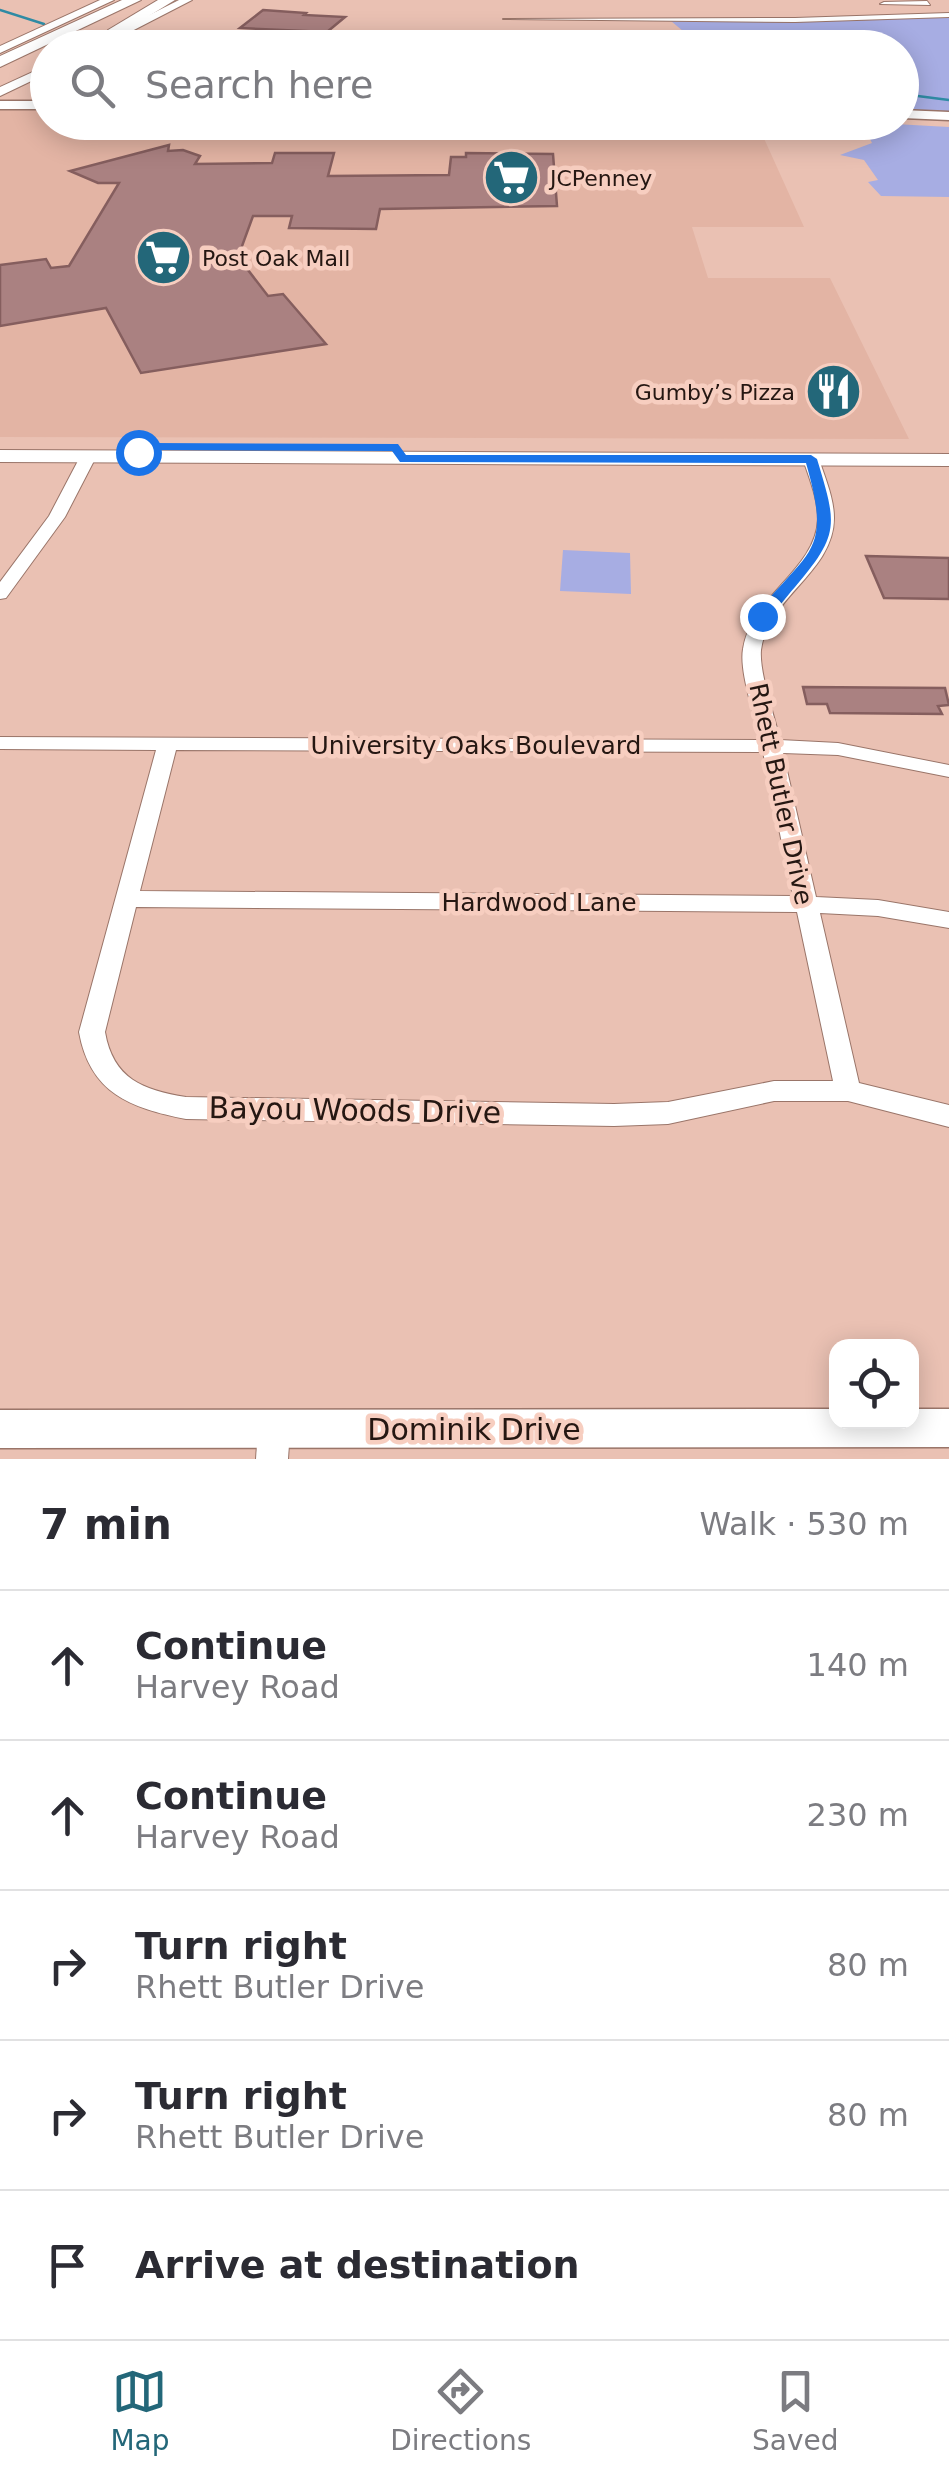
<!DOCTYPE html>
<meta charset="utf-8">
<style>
:root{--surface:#fff;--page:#f2f2f3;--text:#2b2b33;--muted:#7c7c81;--line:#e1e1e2;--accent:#236779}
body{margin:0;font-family:"DejaVu Sans",sans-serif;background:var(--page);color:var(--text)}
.controls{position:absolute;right:30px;bottom:30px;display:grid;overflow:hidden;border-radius:20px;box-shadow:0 5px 25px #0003}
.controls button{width:90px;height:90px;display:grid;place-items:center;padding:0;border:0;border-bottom:2px solid var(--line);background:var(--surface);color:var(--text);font:50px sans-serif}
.stop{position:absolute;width:30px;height:30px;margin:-22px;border:8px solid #1a73e8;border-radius:50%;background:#fff}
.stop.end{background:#1a73e8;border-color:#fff;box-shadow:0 2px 10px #0008}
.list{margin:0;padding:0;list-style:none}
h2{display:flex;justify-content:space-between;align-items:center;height:130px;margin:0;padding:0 40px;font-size:42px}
h2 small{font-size:32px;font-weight:400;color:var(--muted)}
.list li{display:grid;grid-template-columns:65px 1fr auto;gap:30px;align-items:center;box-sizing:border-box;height:150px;padding:0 40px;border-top:2px solid var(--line)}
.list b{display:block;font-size:38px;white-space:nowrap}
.list p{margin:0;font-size:32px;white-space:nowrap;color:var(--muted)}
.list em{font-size:32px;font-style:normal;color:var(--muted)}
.icon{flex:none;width:55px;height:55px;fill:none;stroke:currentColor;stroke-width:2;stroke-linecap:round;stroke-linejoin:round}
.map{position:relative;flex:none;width:949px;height:1459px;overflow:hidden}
.search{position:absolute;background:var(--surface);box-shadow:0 5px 25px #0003;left:30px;right:30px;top:30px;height:110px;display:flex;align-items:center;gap:25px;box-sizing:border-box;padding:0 35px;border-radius:55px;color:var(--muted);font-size:38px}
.sheet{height:880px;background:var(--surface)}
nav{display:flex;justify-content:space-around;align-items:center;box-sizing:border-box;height:140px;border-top:2px solid var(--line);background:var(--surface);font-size:28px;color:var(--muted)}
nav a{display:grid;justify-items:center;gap:5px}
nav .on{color:var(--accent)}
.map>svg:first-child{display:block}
.built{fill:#e3b4a4}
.green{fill:#a7ade3}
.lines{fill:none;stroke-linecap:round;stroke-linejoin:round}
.stream{stroke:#2f8ba4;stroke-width:2.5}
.building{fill:#aa8181;stroke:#855e5e;stroke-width:2.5}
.minor-casing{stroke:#9a7569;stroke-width:2}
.tertiary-casing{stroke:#9a7569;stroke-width:3}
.secondary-casing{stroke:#9a7569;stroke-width:2}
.motorway-casing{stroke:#9a7569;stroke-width:2}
.minor{fill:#fff;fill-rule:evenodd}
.tertiary{fill:#fff;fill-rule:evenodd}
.secondary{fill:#fff;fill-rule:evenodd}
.motorway{fill:#fff;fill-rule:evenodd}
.route{fill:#1a73e8}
.labels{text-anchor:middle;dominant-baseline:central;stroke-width:9;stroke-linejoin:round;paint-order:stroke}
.far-poi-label{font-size:22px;fill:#251712;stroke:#f7cec0;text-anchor:start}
.street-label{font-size:25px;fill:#251712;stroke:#f7cec0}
.near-street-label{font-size:30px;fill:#251712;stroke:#f7cec0}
</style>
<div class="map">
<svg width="949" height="1459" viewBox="0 0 949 1459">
<rect width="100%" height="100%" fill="#eac1b3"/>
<path class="built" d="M0,108H47L48,122L757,123L804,227H692L708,278H830L909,439L0,437Z"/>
<g class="green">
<path d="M949,17V115L902,112V48L678,47L680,42L690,37L671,21Z"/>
<path d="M895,124L949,127V197L881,196L868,182L878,180L864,160L840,155L872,143L863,125Z"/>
<path d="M563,550L630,553L631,594L560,591Z"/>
</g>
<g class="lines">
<g class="stream">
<path d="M0,10L44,24"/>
<path d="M106,44L117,48"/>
<path d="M902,94L949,100"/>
</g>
</g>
<g class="building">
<path d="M263,10L306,13L304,15L345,17L327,32L240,28Z"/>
<path d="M169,145L168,151L183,150L200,156L195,164L272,163L275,153H334L328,176L449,175L451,157H466V153L553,154L557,206L380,209L376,229L289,228L292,216H253L238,257L268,296L283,294L326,344L141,373L106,308L0,326V265L46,259L51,268L69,266L119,183H98L70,171Z"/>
<path d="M866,556L949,558V599L884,598Z"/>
<path d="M803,687L945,688L949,705L938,706L942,714L830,713L827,704H807Z"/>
</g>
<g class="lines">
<defs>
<g id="minor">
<path d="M927,1L930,5L880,4L884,2Z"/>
<path d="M949,13V17L795,22L503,19L795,18Z"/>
<path d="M88,452L96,457L65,517L6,598L0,599V582L49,516L80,457Z"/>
<path d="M811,454L819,459C825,478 834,498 834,518C834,572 768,597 761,650C759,673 775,717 780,740L838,743L949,765V777L838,755L783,753L816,897L878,900L949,912V928L878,916L820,913L859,1083L949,1105V1127L848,1101H774L668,1124L614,1126L186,1119C130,1108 90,1093 79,1032L156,750L0,749V737L760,740C755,716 739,672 743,649C751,596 816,570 818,519C818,498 809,478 803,459ZM176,750L763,752L793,896L140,891ZM136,907L797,912L833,1081H774L668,1102L614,1104L186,1097C143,1090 113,1079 105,1032Z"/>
<path d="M274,1414L285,1418L290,1429L288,1459H256L258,1429L263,1418Z"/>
</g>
<g id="tertiary">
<rect x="0" y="101" width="48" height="8"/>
<path d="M902,110L949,112V120L902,118Z"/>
<path d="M836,1409V1422H912V1409H949V1447L0,1448V1410Z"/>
</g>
<g id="secondary">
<path d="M100,0H114L0,53V46Z"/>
<path d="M179,0H192L99,48H84Z"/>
<path d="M48,65V73L0,96V87Z"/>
<path d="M0,450L949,454V466L0,462Z"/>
</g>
<g id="motorway">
<path d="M122,0H141L0,67V56Z"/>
<path d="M158,0H175L121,33L108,30Z"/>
</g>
</defs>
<use href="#minor" class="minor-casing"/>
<use href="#tertiary" class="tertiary-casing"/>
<use href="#secondary" class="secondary-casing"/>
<use href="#motorway" class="motorway-casing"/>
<use href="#minor" class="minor"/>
<use href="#tertiary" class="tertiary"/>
<use href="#secondary" class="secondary"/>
<use href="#motorway" class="motorway"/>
</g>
<path class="route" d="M150,443L398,444L406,455H811L817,459C837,525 840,534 795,587C785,598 775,614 762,620L755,616C808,548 833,556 806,463L400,462L392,451L152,450L138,456L132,452Z"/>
<defs>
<symbol id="supermarket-disc" viewBox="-11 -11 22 22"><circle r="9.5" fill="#236779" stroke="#f7cec0"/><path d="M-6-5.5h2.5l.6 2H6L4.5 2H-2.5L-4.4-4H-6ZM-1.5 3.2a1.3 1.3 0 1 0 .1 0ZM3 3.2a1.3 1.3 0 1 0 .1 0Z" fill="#fff"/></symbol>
<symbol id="restaurant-disc" viewBox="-11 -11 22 22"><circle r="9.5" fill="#236779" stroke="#f7cec0"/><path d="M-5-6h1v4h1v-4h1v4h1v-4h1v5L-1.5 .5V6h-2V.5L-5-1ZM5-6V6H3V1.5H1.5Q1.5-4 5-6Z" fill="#fff"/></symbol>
</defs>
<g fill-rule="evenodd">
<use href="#supermarket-disc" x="480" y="146" width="63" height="63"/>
<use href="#supermarket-disc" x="132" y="226" width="63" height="63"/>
<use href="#restaurant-disc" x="802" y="360" width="63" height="63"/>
</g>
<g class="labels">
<g class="far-poi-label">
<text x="550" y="178">JCPenney</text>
<text x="202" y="258">Post Oak Mall</text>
<text x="795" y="392" text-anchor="end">Gumby’s Pizza</text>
</g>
<g class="street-label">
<text x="476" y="745">University Oaks Boulevard</text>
<text transform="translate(781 794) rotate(78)">Rhett Butler Drive</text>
<text x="539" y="902">Hardwood Lane</text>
</g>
<g class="near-street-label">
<text transform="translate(355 1110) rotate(1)">Bayou Woods Drive</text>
<text x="474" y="1429">Dominik Drive</text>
</g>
</g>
</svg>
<div class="controls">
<button><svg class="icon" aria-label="locate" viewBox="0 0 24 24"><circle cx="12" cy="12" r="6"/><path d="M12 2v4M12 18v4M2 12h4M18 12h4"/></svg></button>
</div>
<div class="stop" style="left:138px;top:452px"></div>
<div class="stop end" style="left:762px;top:616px"></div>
<div class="search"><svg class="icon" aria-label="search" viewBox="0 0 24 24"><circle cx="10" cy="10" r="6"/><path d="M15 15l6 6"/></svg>Search here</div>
</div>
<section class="sheet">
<h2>7 min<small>Walk · 530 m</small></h2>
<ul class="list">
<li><svg class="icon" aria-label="ahead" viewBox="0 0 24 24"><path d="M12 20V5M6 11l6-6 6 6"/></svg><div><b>Continue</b><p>Harvey Road</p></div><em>140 m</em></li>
<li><svg class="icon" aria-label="ahead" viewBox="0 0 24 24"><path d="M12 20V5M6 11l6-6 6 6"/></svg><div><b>Continue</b><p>Harvey Road</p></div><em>230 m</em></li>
<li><svg class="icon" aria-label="right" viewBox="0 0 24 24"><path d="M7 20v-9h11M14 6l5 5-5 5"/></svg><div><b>Turn right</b><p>Rhett Butler Drive</p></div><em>80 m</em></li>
<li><svg class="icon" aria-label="right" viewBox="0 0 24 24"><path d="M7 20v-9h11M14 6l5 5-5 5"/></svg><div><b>Turn right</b><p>Rhett Butler Drive</p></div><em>80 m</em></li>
<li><svg class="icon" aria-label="arrive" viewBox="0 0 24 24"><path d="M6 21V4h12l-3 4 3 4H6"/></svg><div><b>Arrive at destination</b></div></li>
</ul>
</section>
<nav>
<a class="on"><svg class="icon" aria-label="map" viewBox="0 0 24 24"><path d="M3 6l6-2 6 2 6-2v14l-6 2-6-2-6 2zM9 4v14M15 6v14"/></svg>Map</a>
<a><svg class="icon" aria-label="directions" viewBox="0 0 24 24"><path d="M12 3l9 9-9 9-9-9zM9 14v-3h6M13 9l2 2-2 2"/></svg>Directions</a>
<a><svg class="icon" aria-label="saved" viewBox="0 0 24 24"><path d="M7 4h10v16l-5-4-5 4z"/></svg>Saved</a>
</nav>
